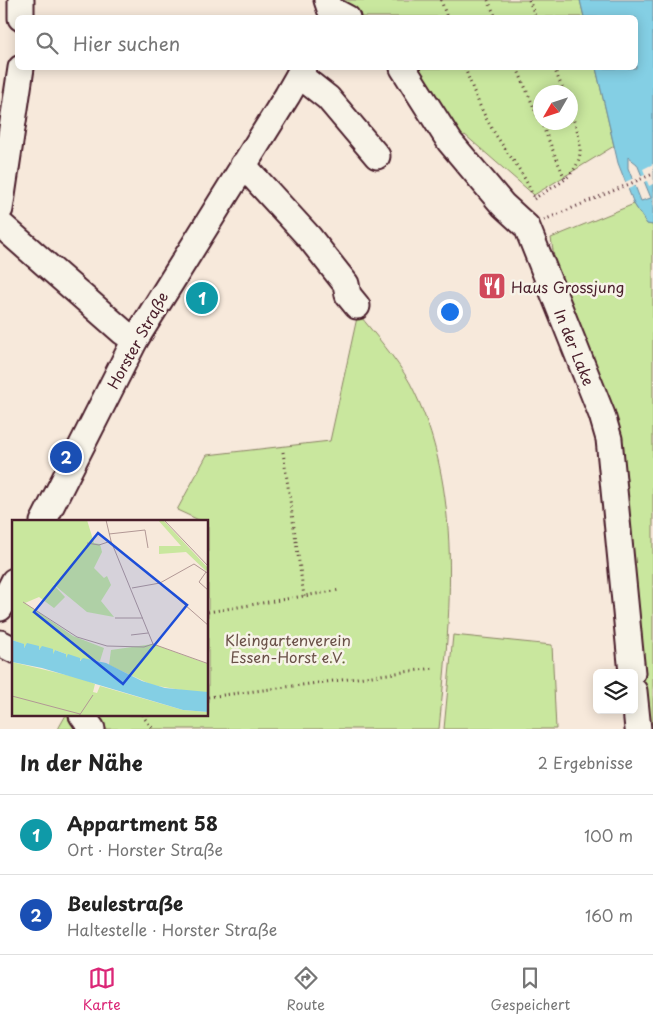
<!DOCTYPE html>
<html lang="de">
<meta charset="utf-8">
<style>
:root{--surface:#fff;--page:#f2f2f2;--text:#222;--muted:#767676;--line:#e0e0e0;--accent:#db2777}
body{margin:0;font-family:"Playpen Sans",sans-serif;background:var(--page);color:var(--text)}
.controls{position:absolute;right:15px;bottom:15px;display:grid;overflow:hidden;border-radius:8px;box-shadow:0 2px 12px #0003}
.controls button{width:45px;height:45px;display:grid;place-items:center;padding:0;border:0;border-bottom:1px solid var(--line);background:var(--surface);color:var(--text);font:25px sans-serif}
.compass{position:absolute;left:533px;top:85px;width:45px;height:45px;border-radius:50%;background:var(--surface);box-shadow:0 2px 12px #0003;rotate:231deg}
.you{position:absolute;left:449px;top:311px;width:18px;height:18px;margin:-12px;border:4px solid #fff;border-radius:50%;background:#1a73e8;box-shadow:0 0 0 8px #1a73e833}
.badge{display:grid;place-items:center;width:32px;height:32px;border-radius:50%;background:var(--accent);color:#fff;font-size:16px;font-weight:700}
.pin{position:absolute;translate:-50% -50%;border:2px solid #fff;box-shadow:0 1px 5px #0006}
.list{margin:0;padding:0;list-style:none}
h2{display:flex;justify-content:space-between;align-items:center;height:65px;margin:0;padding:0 20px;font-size:21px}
h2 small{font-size:16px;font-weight:400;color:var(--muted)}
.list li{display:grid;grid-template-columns:32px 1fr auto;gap:15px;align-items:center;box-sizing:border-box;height:80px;padding:0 20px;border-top:1px solid var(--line)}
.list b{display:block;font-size:19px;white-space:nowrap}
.list p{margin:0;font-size:16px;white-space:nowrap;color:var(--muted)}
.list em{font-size:16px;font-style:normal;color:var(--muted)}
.icon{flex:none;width:28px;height:28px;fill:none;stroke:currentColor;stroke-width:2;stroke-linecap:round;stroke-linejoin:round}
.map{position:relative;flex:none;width:653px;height:729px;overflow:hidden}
.search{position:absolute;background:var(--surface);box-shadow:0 2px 12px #0003;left:15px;right:15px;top:15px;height:55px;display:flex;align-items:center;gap:12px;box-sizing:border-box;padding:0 18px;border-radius:8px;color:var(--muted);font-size:19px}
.sheet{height:225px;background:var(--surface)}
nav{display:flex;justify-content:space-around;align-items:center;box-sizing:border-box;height:70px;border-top:1px solid var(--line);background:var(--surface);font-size:14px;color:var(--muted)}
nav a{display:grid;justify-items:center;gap:2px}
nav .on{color:var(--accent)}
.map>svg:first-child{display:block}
.green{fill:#c9e79e;stroke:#8a8364;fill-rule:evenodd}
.water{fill:#84cfe4;stroke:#6d899a;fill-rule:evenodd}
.pier{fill:#f7e9db}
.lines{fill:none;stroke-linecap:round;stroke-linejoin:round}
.minor-casing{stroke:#4a1f2b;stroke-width:29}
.path{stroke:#4a1f2b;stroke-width:3;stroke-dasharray:1 4;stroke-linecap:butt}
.minor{stroke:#f7f3e8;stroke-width:25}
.labels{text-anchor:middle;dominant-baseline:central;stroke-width:5;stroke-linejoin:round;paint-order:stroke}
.poi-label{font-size:15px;fill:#4a1f2b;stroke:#f7f3e8;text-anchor:start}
.street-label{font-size:15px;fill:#4a1f2b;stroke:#f7f3e8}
.park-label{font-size:15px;fill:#6a5148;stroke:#f7f3e8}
.inset-road{fill:none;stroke:#b29895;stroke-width:1}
.view{fill:#1d4ed8;fill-opacity:0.15;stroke:#1d4ed8;stroke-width:2.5}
.inset-edge{fill:none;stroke:#4a1f2b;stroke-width:2.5}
</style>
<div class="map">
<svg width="653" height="729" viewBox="0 0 653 729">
<rect width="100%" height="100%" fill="#f7e9db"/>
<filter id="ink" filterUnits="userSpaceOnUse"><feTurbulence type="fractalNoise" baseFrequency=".02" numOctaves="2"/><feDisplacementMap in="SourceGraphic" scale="10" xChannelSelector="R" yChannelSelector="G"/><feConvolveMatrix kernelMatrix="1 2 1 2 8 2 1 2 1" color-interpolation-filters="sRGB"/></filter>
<g filter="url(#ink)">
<g class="green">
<path d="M329,0H580L584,17H355Z"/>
<path d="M406,68H596L614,146L534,195L465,135L453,141ZM540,92H570V122H540Z"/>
<path d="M634,204L647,224L653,225V729H643L613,439L560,295L551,238Z"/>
<path d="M358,313C376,336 396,358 410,383C465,488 450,616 439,729H58L66,715H208V522L201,521L177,510L207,455L330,441Z"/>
<path d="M453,635L552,645L556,729H444Z"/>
</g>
<path class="water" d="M580,0H653V225L647,224L634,204L618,163L596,68H636V18L584,17ZM628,157L637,164L651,198L641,201L628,168Z"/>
<g class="pier">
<path d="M653,164V184L649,186L647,181L642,183L639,176L645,174L643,169Z"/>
<path d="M634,178L637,185L626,190L623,183Z"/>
</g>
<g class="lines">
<defs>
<g id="minor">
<path d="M21,0V18"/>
<path d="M327,0L330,9L347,18"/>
<path d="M403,68L450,142L503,205L527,227L602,415L609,439L632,673"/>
<path d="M299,75L328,98L377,156"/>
<path d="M243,165L309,237L346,284L348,295L357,306"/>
<path d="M0,209L21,68"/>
<path d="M0,224L123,332L135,340"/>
<path d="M43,522L135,340L287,96L303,68"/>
<path d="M0,608L14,581"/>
<path d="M0,643L14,650"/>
<path d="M634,691L638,729"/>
<path d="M82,715L92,729"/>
</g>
</defs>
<use href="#minor" class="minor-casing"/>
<g class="path">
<path d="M441,0L447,18"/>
<path d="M488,0L496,18"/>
<path d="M529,0L536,18"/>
<path d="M465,68C473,90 481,111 494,132C508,155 525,173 534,199"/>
<path d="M517,68L540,122"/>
<path d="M554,68L564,92"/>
<path d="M541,122L565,179"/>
<path d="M534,199C543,192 555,187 564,180C589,160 580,136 570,111"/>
<path d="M544,220L653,174"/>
<path d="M283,452L304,596"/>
<path d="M208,612L340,590"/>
<path d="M208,697L435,668"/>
<path d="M142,715L153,729"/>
</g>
<use href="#minor" class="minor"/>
</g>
</g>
<defs>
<symbol id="restaurant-square" viewBox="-11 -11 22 22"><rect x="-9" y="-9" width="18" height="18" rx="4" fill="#d1495b" stroke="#f7f3e8"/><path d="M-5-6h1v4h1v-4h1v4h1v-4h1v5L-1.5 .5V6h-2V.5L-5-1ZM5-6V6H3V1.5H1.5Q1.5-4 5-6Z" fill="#fff"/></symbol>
</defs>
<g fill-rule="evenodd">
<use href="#restaurant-square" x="476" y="270" width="32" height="32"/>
</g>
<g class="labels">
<g class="poi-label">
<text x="511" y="286">Haus Grossjung</text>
</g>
<g class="street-label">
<text transform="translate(137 340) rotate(-61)">Horster Straße</text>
<text transform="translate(575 347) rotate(68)">In der Lake</text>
</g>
<g class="park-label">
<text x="288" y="639">Kleingartenverein<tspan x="288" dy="17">Essen-Horst e.V.</tspan></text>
</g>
</g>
<g transform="translate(12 520)">
<rect width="196" height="196" fill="#f7e9db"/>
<path d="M0,0H75L82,23L88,24L90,32L82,48L92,58L95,56L99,65L89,81L102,97L75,92L40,63L53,77L42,88L27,77L13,83L61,116L92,128L88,141L54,139V134L43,130L41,135L15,124L12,128L11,124L0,120ZM146,0H151L196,48L194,51L174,32L147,34V26H169ZM141,124L196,144V172L187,173L140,165L97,145L99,130ZM0,142L71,159L83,164L81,172L85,173L88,166L171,190L196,192V196H0Z" fill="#c9e79e"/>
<path d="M0,120L12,124V128L15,123L27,126V130L30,126L41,129V134L43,130L54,134V138L56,134L68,138V141L71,138L94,143L130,161L153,168L196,172V192L171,190L30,148L0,142Z" fill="#84cfe4"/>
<path class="inset-road" d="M94,0L99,21L141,124M152,0L197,47M97,14L133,10L136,28M75,23L87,25L99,21M194,52L187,62L197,71M148,63L197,106M120,68L148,63L182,44L197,54M11,82L65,117L95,126L132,127L141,124L197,144M103,98H131M119,115L136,113M0,176L68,194M67,196L81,175"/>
<path class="view" d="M86,13L175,85L111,164L22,92Z"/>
<rect width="196" height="196" class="inset-edge"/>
</g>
</svg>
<div class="controls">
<button><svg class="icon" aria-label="layers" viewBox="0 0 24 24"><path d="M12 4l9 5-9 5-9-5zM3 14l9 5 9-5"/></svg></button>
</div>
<svg class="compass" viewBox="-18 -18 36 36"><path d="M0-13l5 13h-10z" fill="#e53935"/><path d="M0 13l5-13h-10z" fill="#767676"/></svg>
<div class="you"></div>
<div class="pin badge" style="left:202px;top:298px;background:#0f9aa8">1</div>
<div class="pin badge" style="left:66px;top:457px;background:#1a4fb4">2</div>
<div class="search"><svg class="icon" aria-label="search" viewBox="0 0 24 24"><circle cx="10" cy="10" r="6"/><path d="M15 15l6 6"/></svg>Hier suchen</div>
</div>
<section class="sheet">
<h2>In der Nähe<small>2 Ergebnisse</small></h2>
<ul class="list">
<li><span class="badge" style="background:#0f9aa8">1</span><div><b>Appartment 58</b><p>Ort · Horster Straße</p></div><em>100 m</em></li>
<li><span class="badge" style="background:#1a4fb4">2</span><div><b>Beulestraße</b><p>Haltestelle · Horster Straße</p></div><em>160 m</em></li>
</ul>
</section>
<nav>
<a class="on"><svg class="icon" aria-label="map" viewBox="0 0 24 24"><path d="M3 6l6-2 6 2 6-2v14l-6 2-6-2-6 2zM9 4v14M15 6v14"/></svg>Karte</a>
<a><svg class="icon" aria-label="directions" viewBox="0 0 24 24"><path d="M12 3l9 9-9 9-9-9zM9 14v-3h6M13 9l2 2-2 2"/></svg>Route</a>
<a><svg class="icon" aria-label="saved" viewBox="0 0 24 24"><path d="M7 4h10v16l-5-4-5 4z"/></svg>Gespeichert</a>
</nav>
